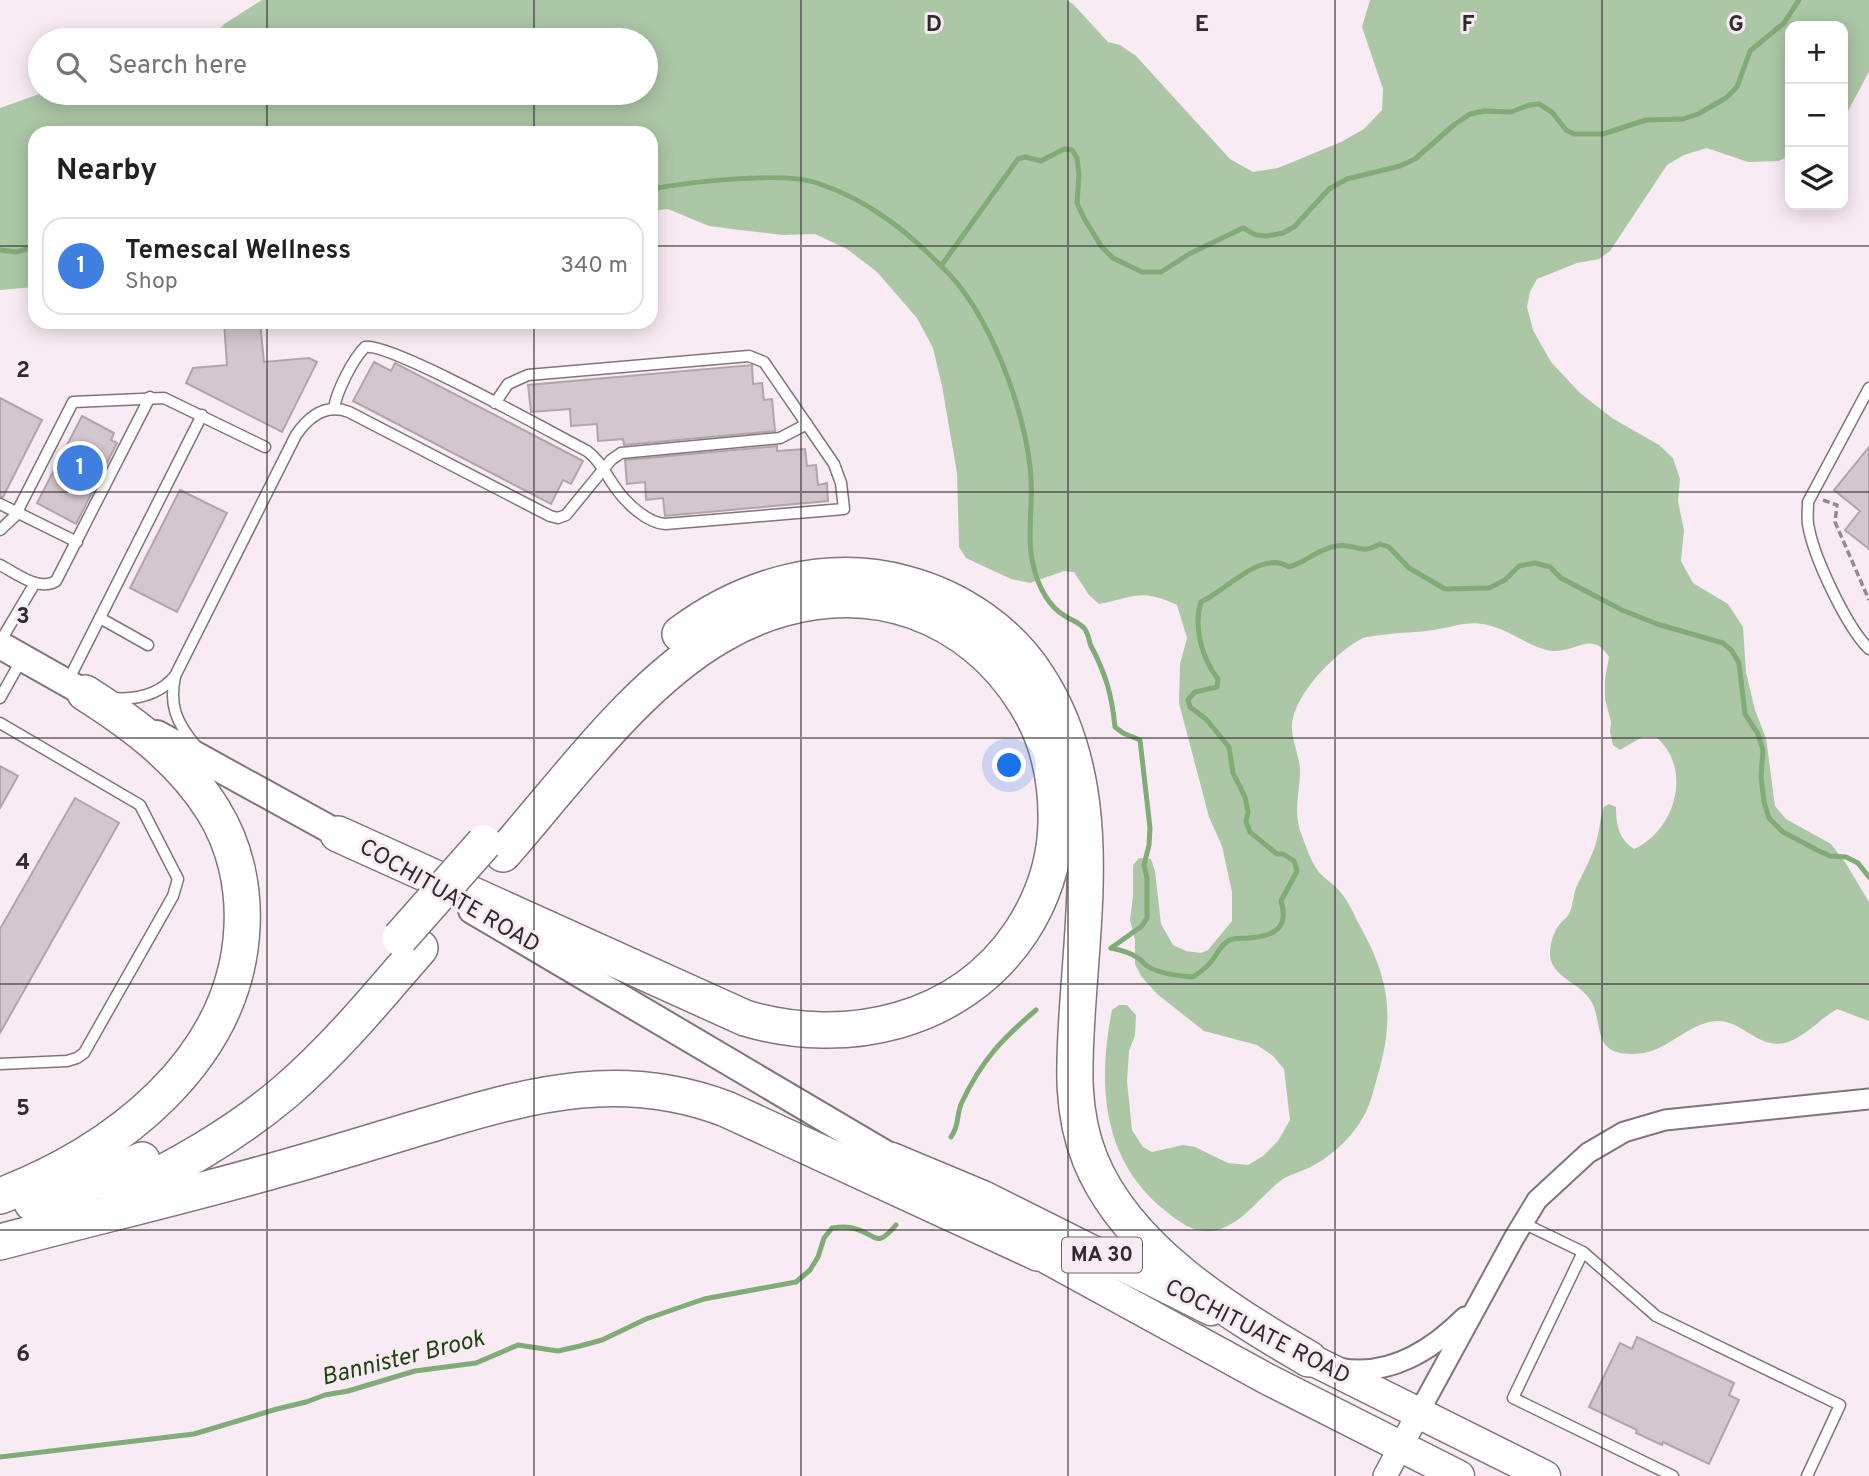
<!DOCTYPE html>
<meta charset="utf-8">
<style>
:root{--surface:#fff;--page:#f2f2f2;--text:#202124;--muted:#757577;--line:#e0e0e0;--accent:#387e22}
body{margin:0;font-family:Overpass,sans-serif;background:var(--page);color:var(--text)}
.controls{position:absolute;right:21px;top:21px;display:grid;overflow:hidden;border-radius:14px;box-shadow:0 4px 18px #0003}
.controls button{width:63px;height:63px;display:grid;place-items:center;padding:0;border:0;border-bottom:2px solid var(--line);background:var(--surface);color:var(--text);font:35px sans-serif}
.you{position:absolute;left:1010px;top:766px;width:24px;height:24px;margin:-18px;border:5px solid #fff;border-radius:50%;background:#1a73e8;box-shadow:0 0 0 10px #1a73e833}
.badge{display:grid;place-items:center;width:46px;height:46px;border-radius:50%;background:var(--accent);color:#fff;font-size:23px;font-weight:700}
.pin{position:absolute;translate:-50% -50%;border:4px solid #fff;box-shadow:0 2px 7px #0006}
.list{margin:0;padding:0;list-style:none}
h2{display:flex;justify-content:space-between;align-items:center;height:91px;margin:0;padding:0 28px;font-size:30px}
h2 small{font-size:23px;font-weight:400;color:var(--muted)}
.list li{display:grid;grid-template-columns:46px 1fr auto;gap:21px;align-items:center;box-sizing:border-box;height:98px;margin:0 14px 14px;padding:0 14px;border:2px solid var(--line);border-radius:21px}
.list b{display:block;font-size:26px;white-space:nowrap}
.list p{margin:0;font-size:23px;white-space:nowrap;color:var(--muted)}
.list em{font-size:23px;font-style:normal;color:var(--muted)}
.icon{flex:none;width:38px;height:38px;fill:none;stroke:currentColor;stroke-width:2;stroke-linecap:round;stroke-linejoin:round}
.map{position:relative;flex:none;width:1869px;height:1476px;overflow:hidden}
.search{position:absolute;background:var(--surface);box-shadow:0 4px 18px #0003;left:28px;top:28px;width:630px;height:77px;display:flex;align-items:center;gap:18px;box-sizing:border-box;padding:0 24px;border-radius:38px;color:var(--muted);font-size:26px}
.panel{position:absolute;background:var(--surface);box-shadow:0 4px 18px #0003;left:28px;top:126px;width:630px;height:203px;border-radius:21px}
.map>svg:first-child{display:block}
.green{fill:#acc7a5}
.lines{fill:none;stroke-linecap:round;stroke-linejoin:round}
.stream{stroke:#81ab77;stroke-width:5}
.building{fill:#d4c6ce;stroke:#b1a4ab;stroke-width:2}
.service-casing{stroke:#81757b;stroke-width:13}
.minor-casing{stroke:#81757b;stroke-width:23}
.tertiary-casing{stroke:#81757b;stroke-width:26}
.secondary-casing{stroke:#81757b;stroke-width:30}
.primary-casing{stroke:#81757b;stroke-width:33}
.motorway-casing{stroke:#81757b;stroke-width:38}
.path{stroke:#93898f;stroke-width:3.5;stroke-dasharray:7 3.5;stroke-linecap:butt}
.service{stroke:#fff;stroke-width:10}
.minor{stroke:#fff;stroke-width:19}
.tertiary{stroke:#fff;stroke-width:23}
.secondary{stroke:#fff;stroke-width:26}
.primary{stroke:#fff;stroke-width:30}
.motorway{stroke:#fff;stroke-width:35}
.motorway-bridge-casing{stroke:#81757b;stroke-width:38;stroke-linecap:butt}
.motorway-bridge{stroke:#fff;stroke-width:35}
.grid{fill:none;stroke:#312b2e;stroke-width:2;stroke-opacity:0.55}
.labels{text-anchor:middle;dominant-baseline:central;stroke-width:6;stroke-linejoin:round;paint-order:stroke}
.shield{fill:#f9ebf3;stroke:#6d6569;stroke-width:2}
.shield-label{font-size:21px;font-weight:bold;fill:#312b2e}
.street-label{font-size:23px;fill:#312b2e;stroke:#f9ebf3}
.water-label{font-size:24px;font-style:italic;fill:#1c440f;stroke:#f9ebf3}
.grid-label{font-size:23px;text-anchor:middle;font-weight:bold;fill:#312b2e;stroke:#f9ebf3;stroke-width:6;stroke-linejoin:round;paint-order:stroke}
</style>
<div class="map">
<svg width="1869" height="1476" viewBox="0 0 1869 1476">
<rect width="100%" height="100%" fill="#f9ebf3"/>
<path class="green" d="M262,0H1066L1073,4L1108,42L1120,45L1136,56L1230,159L1253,172L1278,168L1341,142L1364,129L1382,110L1383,89L1362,27L1370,0H1869V72L1843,120V26H1790V155L1779,161L1748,162L1707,148L1684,155L1667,165L1610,251L1599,259L1577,263L1537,279L1530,292L1527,307L1533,330L1551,362L1580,393L1612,418L1659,445L1673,458L1680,479L1678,501L1684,530L1681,561L1693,583L1728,604L1743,627L1746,672L1755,710L1766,738L1775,806L1786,819L1831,844L1845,862L1869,902V1021L1837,1009C1820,1019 1807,1035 1788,1042C1756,1052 1741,1014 1709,1022C1679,1030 1665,1054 1632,1054C1596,1054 1602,1032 1594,1007C1586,985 1558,981 1551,961C1548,951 1552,934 1559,925C1562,921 1567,918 1569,914C1573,906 1573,896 1576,888C1583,872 1593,856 1597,839C1600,828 1600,818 1604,807L1609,804L1616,807C1616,825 1619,839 1634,849C1676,830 1693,768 1656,737H1642L1620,750L1613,745L1610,732L1611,722L1605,699V680L1609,657C1592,630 1577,652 1553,651C1536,650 1516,635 1500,629C1473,619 1465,624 1439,629C1420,633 1400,632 1382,635C1376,636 1369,636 1363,638C1337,651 1300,689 1293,718C1288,736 1301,755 1300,774C1299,795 1293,815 1302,836C1306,847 1311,861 1318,871C1324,879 1335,884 1341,893C1349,902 1354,915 1360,926C1390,980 1395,1018 1377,1078C1373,1091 1370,1107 1362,1119C1351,1139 1327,1160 1306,1169C1298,1173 1291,1174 1283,1179C1260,1195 1243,1226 1212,1231C1195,1233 1180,1223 1167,1212C1102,1162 1097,1085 1112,1010L1119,1005H1127L1136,1015L1135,1035L1129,1051L1127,1081L1132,1130L1143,1147L1152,1152L1183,1145L1195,1147L1228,1163L1248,1165L1263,1156L1278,1141L1290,1120L1284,1069L1273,1056L1257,1045L1204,1031L1157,994L1141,976L1135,964V940L1130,920L1133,896V865L1139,858L1151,859L1155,871L1161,924L1173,945L1186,951L1201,953L1208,950L1232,921V892L1222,846L1209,817L1179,703L1180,664L1187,638L1177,605C1141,588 1135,597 1099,604L1089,595L1074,572L1064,571L1030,583L1011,579L966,558L959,547L957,473L942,386L933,348L917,318L877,272L847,249L815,234L783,235L740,230L709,226L668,209L651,211V133H35V287L0,290V108L42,93H646V40H210L224,24Z"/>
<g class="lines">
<g class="stream">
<path d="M651,189C690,182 781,171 817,183C866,199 905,229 941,266"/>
<path d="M0,250L16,252L35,247"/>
<path d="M1111,948L1142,926L1147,918V878L1144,865L1149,845L1150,828L1140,740L1123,733L1115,727C1112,696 1106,674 1091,646C1089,642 1089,636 1086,631C1082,623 1072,621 1065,616C1049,607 1038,586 1034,568C1026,540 1033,507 1031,478C1027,413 989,310 941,266L1018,159L1025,157L1041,161L1064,149L1072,150L1077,158L1079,174L1077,203L1084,218L1101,246L1113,258L1142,272H1161L1191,253L1243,228L1256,235L1267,236L1283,233L1294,227L1329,189L1347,179L1400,166L1415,159L1455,124L1470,114L1484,111L1511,112L1529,105L1539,104L1552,112L1566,130L1574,134H1603L1646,120L1683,119L1698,114L1726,98L1737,87L1750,51L1784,23L1799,0"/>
<path d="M1111,948C1120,950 1130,952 1138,958C1142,960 1144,964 1147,966C1159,974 1179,976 1193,977C1199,973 1205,969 1210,963C1217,956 1219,946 1228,941C1235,937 1241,939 1249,938C1276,936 1289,927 1281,901L1297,871L1294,861L1283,854H1277L1250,832L1246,822L1248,812L1245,797L1233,773L1229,747L1206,719L1190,707L1188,700L1195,692L1217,687L1218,679C1202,659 1193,626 1201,602C1226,591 1261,549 1289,567C1306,562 1318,549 1336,546C1358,543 1358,556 1380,544L1389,547L1409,568L1445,589L1489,588L1505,580L1519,566L1535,563L1550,567L1561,578L1622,610L1657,624L1723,643L1732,651L1739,663L1745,714L1758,734L1763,750L1761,777L1764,802L1769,818L1783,832L1817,850L1830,856L1846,857L1858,863L1869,877"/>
<path d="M951,1137C960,1125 956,1114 962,1102C982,1060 1001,1040 1036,1010"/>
<path d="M0,1457L194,1434L277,1409L306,1402L325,1395L348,1391L415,1371L476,1363L518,1345L558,1351L580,1346L602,1340L646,1319L704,1299L796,1282L810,1270L818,1257L824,1238L832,1228C840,1227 848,1226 856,1229C877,1235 876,1249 896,1225"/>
</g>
</g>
<g class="building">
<path d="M224,322H260L264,362L309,358L317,362L282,432L186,383L193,368L227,365Z"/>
<path d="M374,362L391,371L395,363L583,461L571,484L563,480L551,504L353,401Z"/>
<path d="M752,365L753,384L762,383L764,400L772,399L775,431L624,445L623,439L598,441L597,424L571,426L570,409L531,412L528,385Z"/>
<path d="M0,398L42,420L3,497H0Z"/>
<path d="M82,416L114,433L111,440L117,443L76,524L37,503Z"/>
<path d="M777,446V451L805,449L807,466L816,465L818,485L827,483L828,501L665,516L663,498L646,500L645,482L627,484L625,460Z"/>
<path d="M1869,447V549L1845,530L1860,511L1834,490Z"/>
<path d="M180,490L227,513L177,612L130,588Z"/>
<path d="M0,766L18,776L0,808Z"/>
<path d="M75,798L119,823L0,1033V929Z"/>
<path d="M1637,1337L1734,1383L1729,1395L1739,1400L1709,1464L1663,1442L1662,1445L1636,1433L1637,1430L1589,1407L1620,1343L1632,1349Z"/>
</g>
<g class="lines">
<defs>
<g id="service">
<path d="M1869,388L1808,502C1808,509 1807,517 1808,524C1813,556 1846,626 1869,649"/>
<path d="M334,409C336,392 353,359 365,347C390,342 554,434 587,451C600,460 606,475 615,487C625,502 647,523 665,524L844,509L841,483L834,464L764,362L749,356L528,375L508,384L495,403"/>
<path d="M0,504L77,542"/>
<path d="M0,530L15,516L73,402L164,398L265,447"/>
<path d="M0,565C16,573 39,592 56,581L150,397"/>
<path d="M100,618L148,645"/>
<path d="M0,642L35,583"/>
<path d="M175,676C169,705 176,722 195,745"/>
<path d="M67,683L202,415"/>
<path d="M0,698L22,659"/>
<path d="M113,698C137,700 159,695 175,676L296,435C309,416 326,403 349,412L550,516L558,518L566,515L611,460L621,453L780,438L807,424"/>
<path d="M0,723L140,805L178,879L173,896L84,1053L77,1058L67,1061L0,1064"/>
<path d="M1523,1223L1583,1252L1656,1316L1840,1405L1807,1476"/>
<path d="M1583,1252L1513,1398L1673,1476"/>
</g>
<g id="minor">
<path d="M1339,1368C1388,1378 1432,1350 1465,1317"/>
<path d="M1418,1414L1514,1238L1537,1200L1588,1153L1624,1132L1665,1120L1869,1099"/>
</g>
<path id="tertiary" d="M1385,1476L1418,1414"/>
<g id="secondary">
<path d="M0,645L99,701"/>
<path d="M157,734L353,842"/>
<path d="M472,910L892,1158"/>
</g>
<g id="primary">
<path d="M892,1158L983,1196L1211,1310"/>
<path d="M1017,1242L1269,1380L1459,1476"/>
<path d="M1290,1349L1545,1476"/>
</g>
<g id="motorway">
<path d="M680,634C746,585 827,562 907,584C959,598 1008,631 1037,676C1104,778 1084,901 1077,1016C1074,1065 1071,1112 1090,1159C1126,1249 1228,1312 1309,1359"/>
<path d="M338,834L745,1018C846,1048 960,1023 1021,932C1042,900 1055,862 1056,824C1057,781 1048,738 1025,702C998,659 961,628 914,611C850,588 779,601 721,635C637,683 567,781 503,854"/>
<path d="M0,1196C115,1153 236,1060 242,927C244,887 235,845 213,810C182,760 134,724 85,693"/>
<path d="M117,1196C177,1167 234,1135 285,1092C335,1049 377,998 420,948"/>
<path d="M32,1203L79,1188L142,1160"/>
<path d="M0,1242C94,1217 189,1195 283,1168C334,1154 384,1138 435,1123C535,1093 624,1070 726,1109L1038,1253"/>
</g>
</defs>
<use href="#service" class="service-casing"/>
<use href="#minor" class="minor-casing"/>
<use href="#tertiary" class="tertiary-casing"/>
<use href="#secondary" class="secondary-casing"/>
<use href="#primary" class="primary-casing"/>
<use href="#motorway" class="motorway-casing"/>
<path class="path" d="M1823,500L1837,505L1835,522L1869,600"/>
<use href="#service" class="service"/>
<use href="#minor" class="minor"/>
<use href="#tertiary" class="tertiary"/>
<use href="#secondary" class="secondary"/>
<use href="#primary" class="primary"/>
<use href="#motorway" class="motorway"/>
<defs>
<path id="motorway-bridge" d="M400,938L484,843"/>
</defs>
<use href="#motorway-bridge" class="motorway-bridge-casing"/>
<use href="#motorway-bridge" class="motorway-bridge"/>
</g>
<path class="grid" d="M267,0V40M534,0V40M801,0V1476M1068,0V1476M1335,0V1476M1602,0V1476M267,93V133M534,93V133M0,246H35M651,246H1869M267,322V1476M534,322V1476M0,492H1869M0,738H1869M0,984H1869M0,1230H1869"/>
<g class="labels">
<rect class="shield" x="1062" y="1237.5" width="80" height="35" rx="5"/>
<g class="shield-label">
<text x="1102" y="1255">MA 30</text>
</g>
<g class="street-label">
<text transform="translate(449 897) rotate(30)">COCHITUATE ROAD</text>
<text transform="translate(1257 1333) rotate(27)">COCHITUATE ROAD</text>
</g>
<g class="water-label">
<text transform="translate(403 1359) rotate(-14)">Bannister Brook</text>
</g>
</g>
<g class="grid-label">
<text x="934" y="31">D</text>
<text x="1202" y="31">E</text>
<text x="1468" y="31">F</text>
<text x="1736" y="31">G</text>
<text x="23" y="377">2</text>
<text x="23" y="623">3</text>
<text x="23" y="869">4</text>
<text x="23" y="1115">5</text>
<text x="23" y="1361">6</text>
</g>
</svg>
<div class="controls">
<button>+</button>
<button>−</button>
<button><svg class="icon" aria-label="layers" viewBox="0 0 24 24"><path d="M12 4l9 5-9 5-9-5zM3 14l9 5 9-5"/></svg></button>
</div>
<div class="you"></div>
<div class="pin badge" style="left:80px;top:468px;background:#3f7fe0">1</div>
<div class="search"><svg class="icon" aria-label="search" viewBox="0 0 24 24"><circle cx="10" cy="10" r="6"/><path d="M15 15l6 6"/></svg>Search here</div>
<section class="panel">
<h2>Nearby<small></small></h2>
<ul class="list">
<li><span class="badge" style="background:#3f7fe0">1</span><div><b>Temescal Wellness</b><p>Shop</p></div><em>340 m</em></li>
</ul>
</section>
</div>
